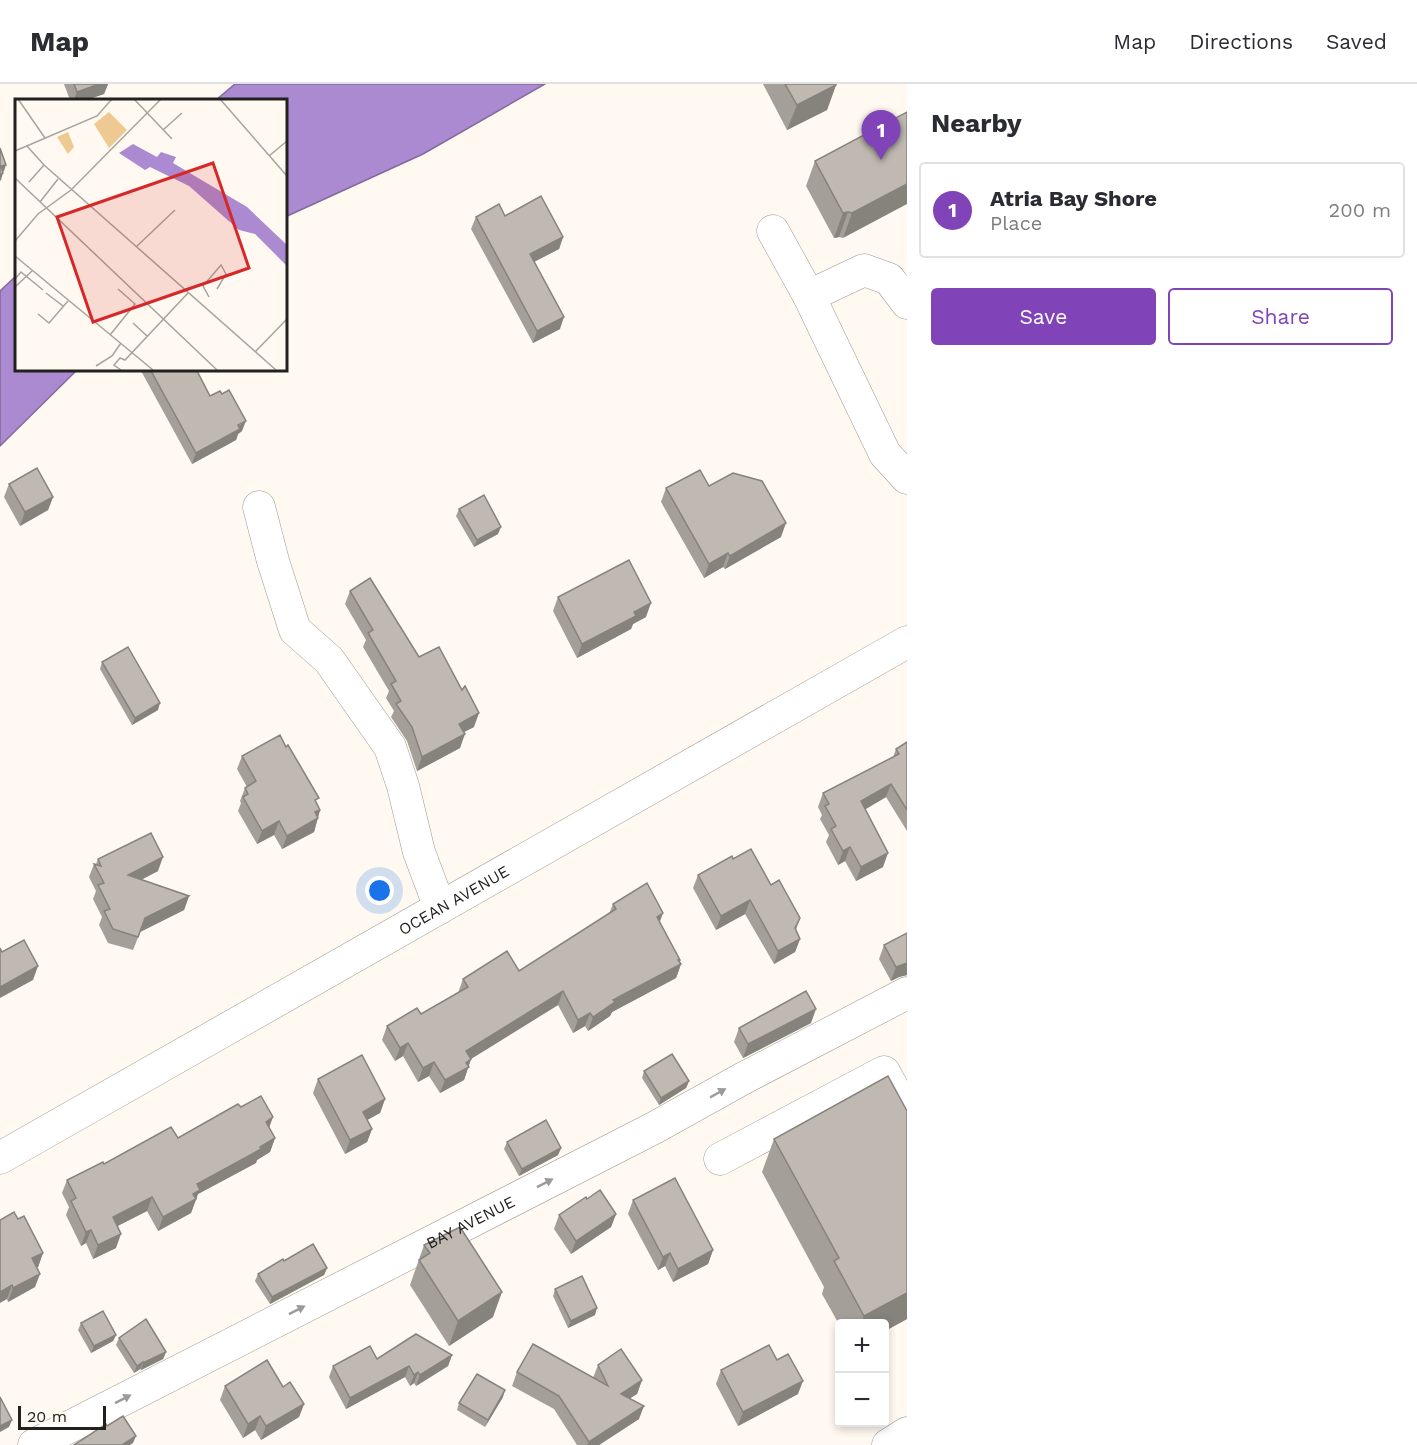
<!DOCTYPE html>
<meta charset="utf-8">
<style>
:root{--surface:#fff;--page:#f2f2f3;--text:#2b2b33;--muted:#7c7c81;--line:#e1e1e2;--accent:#8043b8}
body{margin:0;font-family:"Work Sans",sans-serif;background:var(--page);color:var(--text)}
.controls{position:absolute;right:18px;bottom:18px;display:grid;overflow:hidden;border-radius:6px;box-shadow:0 3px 9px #0003}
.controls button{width:54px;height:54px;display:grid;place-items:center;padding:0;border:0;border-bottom:2px solid var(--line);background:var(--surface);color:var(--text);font:30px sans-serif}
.scale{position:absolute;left:18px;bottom:15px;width:88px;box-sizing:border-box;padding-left:6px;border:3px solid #23211e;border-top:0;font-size:16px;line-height:21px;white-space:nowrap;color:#23211e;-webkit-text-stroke:4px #fff9f1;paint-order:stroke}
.you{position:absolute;left:380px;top:807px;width:21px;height:21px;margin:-15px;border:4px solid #fff;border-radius:50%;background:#1a73e8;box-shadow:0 0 0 9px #1a73e833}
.badge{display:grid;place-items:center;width:39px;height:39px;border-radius:50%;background:var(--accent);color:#fff;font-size:20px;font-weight:700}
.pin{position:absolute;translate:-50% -50px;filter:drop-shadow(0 2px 3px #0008)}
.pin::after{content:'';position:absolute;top:32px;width:21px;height:18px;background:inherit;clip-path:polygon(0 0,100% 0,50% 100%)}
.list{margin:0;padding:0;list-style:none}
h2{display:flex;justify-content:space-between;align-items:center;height:78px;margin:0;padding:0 24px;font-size:26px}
h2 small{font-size:20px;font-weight:400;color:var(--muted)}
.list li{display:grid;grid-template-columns:39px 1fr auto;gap:18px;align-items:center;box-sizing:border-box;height:96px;margin:0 12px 12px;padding:0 12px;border:2px solid var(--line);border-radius:6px}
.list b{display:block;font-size:22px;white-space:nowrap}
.list p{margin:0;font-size:20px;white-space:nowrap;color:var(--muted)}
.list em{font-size:20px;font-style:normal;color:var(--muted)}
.actions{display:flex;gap:12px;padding:18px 24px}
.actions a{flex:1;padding:14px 0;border:2px solid var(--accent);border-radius:6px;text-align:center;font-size:21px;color:var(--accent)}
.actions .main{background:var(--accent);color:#fff}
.map{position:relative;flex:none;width:907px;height:1361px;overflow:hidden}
header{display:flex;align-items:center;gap:36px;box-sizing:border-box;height:84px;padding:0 30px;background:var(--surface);border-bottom:2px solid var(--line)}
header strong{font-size:28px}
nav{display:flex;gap:33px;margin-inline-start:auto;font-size:21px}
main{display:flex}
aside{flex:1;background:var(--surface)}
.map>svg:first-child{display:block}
.water{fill:#ab8ad2;stroke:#826a9c;stroke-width:1.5}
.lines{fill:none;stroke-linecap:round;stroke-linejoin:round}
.minor-casing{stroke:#9f9a92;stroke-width:33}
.minor{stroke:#fff;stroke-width:32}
.wall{fill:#a49f98}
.shaded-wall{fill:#86827c}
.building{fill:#bfb9b1;stroke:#86827c;stroke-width:1.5}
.oneway{fill:#9c9b9a}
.labels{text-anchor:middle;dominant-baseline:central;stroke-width:5;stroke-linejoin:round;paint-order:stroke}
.street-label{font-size:16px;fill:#23211e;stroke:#fff9f1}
.inset-road{fill:none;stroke:#a7a39d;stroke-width:1.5}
.view{fill:#d62828;fill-opacity:0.15;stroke:#d62828;stroke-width:3}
.inset-edge{fill:none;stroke:#23211e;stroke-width:3}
</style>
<header>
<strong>Map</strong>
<nav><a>Map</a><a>Directions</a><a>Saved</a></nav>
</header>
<main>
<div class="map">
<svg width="907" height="1361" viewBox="0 0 907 1361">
<rect width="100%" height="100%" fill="#fff9f1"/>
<g class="water">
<path d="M235,0H545L423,70L285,133V16H216Z"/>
<path d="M16,192V285H78L0,362V207Z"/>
</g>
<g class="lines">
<defs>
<g id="minor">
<path d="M773,147L809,212"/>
<path d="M907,219L889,195L864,186L809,212L885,370L907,394"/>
<path d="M259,423L273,477L295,546L329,576L390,663L403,702L419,768L440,824"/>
<path id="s1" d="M0,1074L907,558"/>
<path d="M720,1075L884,988L907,1030"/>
<path id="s2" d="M34,1361L654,1044L742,995L907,909"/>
<path d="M888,1361L907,1349"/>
</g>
</defs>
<use href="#minor" class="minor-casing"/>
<use href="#minor" class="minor"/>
</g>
<g class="wall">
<path d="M64,0H108L104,10L86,16H70Z"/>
<path d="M763,0H836V1L827,26L787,46Z"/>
<path d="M907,28L843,154L839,153L834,154L806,102L815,77Z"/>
<path d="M505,132L563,153L559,165L534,178L560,245L533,259L471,145L476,133Z"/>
<path d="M140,285H196L210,312L242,347L238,350L236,356L192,380Z"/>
<path d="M9,400L53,413L48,426L20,442L4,413Z"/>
<path d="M709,402L781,453L725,485L723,483L704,494L661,418L666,404Z"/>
<path d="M459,425L498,450L474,463L456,432Z"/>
<path d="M350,507L419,573L474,643L464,648L460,664L417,687L407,657L391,633L394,627L386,614L389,607L363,563L366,556L345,520Z"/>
<path d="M558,513L646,533L633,540L631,545L577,574L553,527Z"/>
<path d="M102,578L158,626L132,641L100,585Z"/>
<path d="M907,658V747L886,713L865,725L883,783L856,797L845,777L838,781L826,758L829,751L820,735L822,731L818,723L823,709L893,673L896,665Z"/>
<path d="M242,672L317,719L320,726L314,748L282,765L274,751L257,760L238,727L241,719L240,717L245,704L247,703L237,685Z"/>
<path d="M98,775L158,787L141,796L189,812L184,826L140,848L133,866L108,859L99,841L102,833L93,815L96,807L89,793L94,780H96Z"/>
<path d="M733,775L771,801L800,834L796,846L800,855L795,868L774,880L745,830L716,846L693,804L698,791Z"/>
<path d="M613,820L660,838L681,880L676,894L612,928L610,932L588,947L585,942L573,949L558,921L471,975L464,996L440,1009L429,992L418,998L403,972L395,977L382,956L387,942L421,930L458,909L463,895L519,887L609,830Z"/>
<path d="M907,849V891L899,893L891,897L879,875L884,861Z"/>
<path d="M811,939L743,974L734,958L739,944Z"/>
<path d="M644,987L689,997L686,1004L659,1021L642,994Z"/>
<path d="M318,995L385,1015L380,1029L367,1036L372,1045L367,1058L345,1070L313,1009Z"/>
<path d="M907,1027V1235L885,1247V1239H840V1242L822,1210L824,1203L762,1088L774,1055Z"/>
<path d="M269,1044L275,1054L270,1068L257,1076L256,1079L198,1110L191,1129L158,1147L147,1127L117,1142L116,1164L93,1175L86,1159L81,1162L66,1131L69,1123L62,1109L67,1096L104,1080L178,1054Z"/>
<path d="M507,1058L561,1064L558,1071L519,1092L504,1065Z"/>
<path d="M587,1115L616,1130L611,1143L571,1170L554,1145L559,1131Z"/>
<path d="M633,1116L713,1166L708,1180L673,1198L665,1182L658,1186L628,1130Z"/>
<path d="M18,1135L43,1169L38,1183H37L35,1203L8,1218L7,1215Z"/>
<path d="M424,1161L493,1233L449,1262L410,1201Z"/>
<path d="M284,1177L327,1184L324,1191L270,1220L255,1197L258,1190Z"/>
<path d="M555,1205L595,1231L568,1244L553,1212Z"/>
<path d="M81,1239L116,1251L113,1257L91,1269L78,1246Z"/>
<path d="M119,1254L166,1268L163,1275L141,1286L140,1285L134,1289L116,1261Z"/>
<path d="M452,1271L448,1282L416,1302L414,1299L410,1302L405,1293L346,1325L329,1293L333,1282L377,1275Z"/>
<path d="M777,1276L798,1310L738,1342L716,1300L721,1286Z"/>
<path d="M598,1281L642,1296L637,1310L630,1314L639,1335L599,1361H577L554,1325L512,1302L517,1288L593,1294Z"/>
<path d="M225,1302L283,1303L304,1320L299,1333L261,1356L255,1346L243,1354L220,1316Z"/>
<path d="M503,1313L485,1343L457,1326L459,1319Z"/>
</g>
<g class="shaded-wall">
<path d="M99,0H108L104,10L86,16H74L77,8Z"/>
<path d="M836,1L827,26L787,46L797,21Z"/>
<path d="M6,81L4,87L0,89L1,82Z"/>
<path d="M3,89L1,96L0,97V91Z"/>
<path d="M907,100V120L843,154L852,129Z"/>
<path d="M848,128L839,153L834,154L843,129Z"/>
<path d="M563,153L559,165L526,182L530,170Z"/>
<path d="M564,233L560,245L533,259L537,247Z"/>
<path d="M246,337L242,347L238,350L236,356L192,380L196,369Z"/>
<path d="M53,413L48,426L20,442L25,428Z"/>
<path d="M786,439L781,453L725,485L730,472Z"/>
<path d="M501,443L498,450L474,463L477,456Z"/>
<path d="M728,469L723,483L704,494L709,480Z"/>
<path d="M651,519L646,533L633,540L631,545L577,574L582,560L634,528Z"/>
<path d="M160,619L158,626L132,641L135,634Z"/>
<path d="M479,629L474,643L454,653L459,640Z"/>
<path d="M465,650L460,664L417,687L422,673Z"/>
<path d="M891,700L886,713L856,731L861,717Z"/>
<path d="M320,726L314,748L282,765L287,752L315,728Z"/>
<path d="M279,737L274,751L257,760L262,747Z"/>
<path d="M850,763L845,777L838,781L843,767Z"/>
<path d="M888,769L883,783L856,797L861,783Z"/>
<path d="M163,773L158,787L123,805L128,791Z"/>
<path d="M189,812L184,826L140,848L133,866L145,834Z"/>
<path d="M750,816L745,830L716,846L721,832Z"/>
<path d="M663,829L658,843L657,833Z"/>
<path d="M800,855L795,868L774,880L778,867Z"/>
<path d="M680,876L678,882L681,880L676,894L612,928L610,932L588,947L593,933L613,916Z"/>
<path d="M904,879H907V891L899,893L891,897L896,883Z"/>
<path d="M38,882L33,896L0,914V903Z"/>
<path d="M563,907L558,921L461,981L466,967Z"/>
<path d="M816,925L811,939L743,974L748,960Z"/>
<path d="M590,929L585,942L573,949L578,936Z"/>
<path d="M408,959L403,972L395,977L400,964Z"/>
<path d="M471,975L464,996L440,1009L445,996Z"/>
<path d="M434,978L429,992L418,998L423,984Z"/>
<path d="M689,997L686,1004L659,1021L661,1014Z"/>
<path d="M385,1015L380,1029L358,1041L363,1028Z"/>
<path d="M273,1033L268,1047L266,1038Z"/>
<path d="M372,1045L367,1058L345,1070L350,1056Z"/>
<path d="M275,1054L270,1068L257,1076L256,1079L198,1110L191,1129L158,1147L163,1133L197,1100Z"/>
<path d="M561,1064L558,1071L519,1092L522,1085Z"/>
<path d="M152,1113L147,1127L108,1147L113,1133Z"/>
<path d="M616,1130L611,1143L571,1170L576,1157Z"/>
<path d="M91,1146L86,1159L81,1162L86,1148Z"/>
<path d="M121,1150L116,1164L93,1175L98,1161Z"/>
<path d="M713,1166L708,1180L673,1198L678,1185Z"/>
<path d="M43,1169L38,1183L28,1188L32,1174Z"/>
<path d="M670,1169L665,1182L658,1186L663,1173Z"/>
<path d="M327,1184L324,1191L270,1220L272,1213Z"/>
<path d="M40,1190L35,1203L8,1218L13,1204Z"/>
<path d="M12,1201L7,1215L0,1219V1208Z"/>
<path d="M502,1208L493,1233L449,1262L458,1237Z"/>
<path d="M907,1209V1235L885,1247V1239H861L864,1232Z"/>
<path d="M597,1224L595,1231L568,1244L571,1237Z"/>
<path d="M116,1251L113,1257L91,1269L94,1262Z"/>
<path d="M166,1268L163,1275L141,1286L143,1279Z"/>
<path d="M452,1271L448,1282L416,1302L420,1291Z"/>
<path d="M143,1278L140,1285L134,1289L137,1282Z"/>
<path d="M409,1282L405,1293L346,1325L350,1314Z"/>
<path d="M418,1288L414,1299L410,1302L414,1291Z"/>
<path d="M642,1296L637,1310L616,1323L621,1310Z"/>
<path d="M803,1297L798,1310L738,1342L743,1328Z"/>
<path d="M505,1306L503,1313L485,1343L488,1336Z"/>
<path d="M304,1320L299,1333L261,1356L266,1342Z"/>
<path d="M644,1322L639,1335L599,1361H587L589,1358Z"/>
<path d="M260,1332L255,1346L243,1354L248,1340Z"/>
<path d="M12,1336L9,1343L0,1348V1342Z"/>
<path d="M136,1352L133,1359L130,1361H122Z"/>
</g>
<g class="building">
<path d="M74,0H99L77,8Z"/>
<path d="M785,0H836V1L797,21Z"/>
<path d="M907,28V100L852,129L848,128L843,129L815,77Z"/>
<path d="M0,64L6,81L1,82L3,89L0,91Z"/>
<path d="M541,112L563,153L530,170L564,233L537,247L476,133L499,120L505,132Z"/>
<path d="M150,285H196L210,312L220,307L222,310L229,306L246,337L238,341L240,345L196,369Z"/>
<path d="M37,384L53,413L25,428L9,400Z"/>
<path d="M700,386L709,402L733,389L762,397L786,439L730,472L728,469L709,480L666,404Z"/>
<path d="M484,411L501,443L477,456L459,425Z"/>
<path d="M629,476L651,519L634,528L636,532L582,560L558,513Z"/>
<path d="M370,494L419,573L439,563L462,606L465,602L479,629L459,640L465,650L422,673L412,643L396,620L401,617L391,600L396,597L368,549L373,546L350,507Z"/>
<path d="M128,563L160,619L135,634L102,578Z"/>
<path d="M280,651L286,663L288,661L319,714L315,716L320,726L315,728L318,734L287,752L279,737L262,747L243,713L248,710L245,704L256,697L242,672Z"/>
<path d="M907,658V726L891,700L861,717L888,769L861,783L850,763L843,767L831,745L836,742L825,722L829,720L823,709L899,670L896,665Z"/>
<path d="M151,749L163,773L128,791L189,812L145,834L138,853L113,845L104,827L110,825L98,801L104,799L94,780L101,782L98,775Z"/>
<path d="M751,765L771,801L779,796L800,834L795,844L800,855L778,867L750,816L721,832L698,791L732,772L733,775Z"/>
<path d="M647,799L663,829L657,833L680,876H678L681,880L613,916L615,918L593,933L590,929L578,936L563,907L466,967L471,975L466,979L469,983L445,996L434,978L423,984L408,959L400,964L387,942L417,924L421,930L468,903L463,895L507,867L519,887L616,825L613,820Z"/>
<path d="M907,849V879L896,883L884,861Z"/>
<path d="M24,856L38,882L0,903V864L2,868Z"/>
<path d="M806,907L816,925L748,960L739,944Z"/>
<path d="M672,970L689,997L661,1014L644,987Z"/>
<path d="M362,971L385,1015L363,1028L372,1045L350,1056L318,995Z"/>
<path d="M888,992L907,1027V1209L864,1232L834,1177L839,1174L774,1055Z"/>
<path d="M261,1012L273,1033L266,1038L275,1054L260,1063L261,1065L197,1100L200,1106L193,1110L196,1115L163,1133L152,1113L113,1133L121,1150L98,1161L91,1146L86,1148L71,1117L76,1114L67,1096L103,1078L104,1080L171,1043L178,1054L238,1020L241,1023Z"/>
<path d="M546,1036L561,1064L522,1085L507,1058Z"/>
<path d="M675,1094L713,1166L678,1185L670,1169L663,1173L633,1116Z"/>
<path d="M600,1106L616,1130L576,1157L559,1131L586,1113L587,1115Z"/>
<path d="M14,1128L18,1135L24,1132L43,1169L32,1174L40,1190L13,1204L12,1201L0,1208V1136Z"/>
<path d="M460,1143L502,1208L458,1237L419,1176L430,1169L424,1161Z"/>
<path d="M313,1160L327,1184L272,1213L258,1190L283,1175L284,1177Z"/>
<path d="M582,1192L597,1224L571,1237L555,1205Z"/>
<path d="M103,1227L116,1251L94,1262L81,1239Z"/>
<path d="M146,1235L166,1268L143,1279V1278L137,1282L119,1254Z"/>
<path d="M416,1250L452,1271L420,1291L418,1288L414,1291L409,1282L350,1314L333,1282L370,1262L377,1275Z"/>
<path d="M533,1260L608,1302L598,1281L621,1265L642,1296L621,1310L644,1322L589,1358L559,1312L517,1288Z"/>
<path d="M769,1261L777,1276L788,1270L803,1297L743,1328L721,1286Z"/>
<path d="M267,1276L283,1303L290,1298L304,1320L266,1342L260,1332L248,1340L225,1302Z"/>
<path d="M477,1290L505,1306L488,1336L459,1319Z"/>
<path d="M0,1313L12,1336L0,1342Z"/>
<path d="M123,1332L136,1352L122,1361H74L106,1340L107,1342Z"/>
</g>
<defs><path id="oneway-solid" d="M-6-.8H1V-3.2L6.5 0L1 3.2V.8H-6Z" transform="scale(1.5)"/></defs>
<g class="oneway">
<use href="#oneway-solid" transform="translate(718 1009) rotate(-29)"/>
<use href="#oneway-solid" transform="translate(545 1099) rotate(-27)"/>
<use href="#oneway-solid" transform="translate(297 1226) rotate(-27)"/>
<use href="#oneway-solid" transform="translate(123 1315) rotate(-27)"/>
</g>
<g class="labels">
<g class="street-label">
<text stroke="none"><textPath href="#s1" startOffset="522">OCEAN AVENUE</textPath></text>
<text stroke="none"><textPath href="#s2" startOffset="490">BAY AVENUE</textPath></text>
</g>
</g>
<g transform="translate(15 15)">
<rect width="272" height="272" fill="#fff9f1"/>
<path d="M94,13L112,31L94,49L79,25ZM53,33L59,48L53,55L42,38Z" fill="#eeca92"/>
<path d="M118,45L142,58L146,53L161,58L158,64L232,108L271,145V166L240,135L224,131L174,87L135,68L130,71L104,54Z" fill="#ab8ad2"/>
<path class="inset-road" d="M3,0L30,39M119,0L157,40M205,0L272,77M148,31L167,14M12,47L29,66L261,271M0,52L82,17L97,0M254,57L272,42M0,79L202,271M14,83L29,66M25,103L43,80M0,142L23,115L56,91L146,0M121,148L160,111M0,157L138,271M0,180L6,173L28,191M0,188L17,172M31,194L48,207M194,198L188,187L206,166L211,175L202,190M23,215L34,224L53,202M118,224L132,237M95,236L120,205L103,190M240,253L272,220M81,267L97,257L106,244M106,271L99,266L105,259L110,261L173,194"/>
<path class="view" d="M198,64L234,169L78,223L42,118Z"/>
<rect width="272" height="272" class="inset-edge"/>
</g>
</svg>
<div class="controls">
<button>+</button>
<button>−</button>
</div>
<div class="scale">20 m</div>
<div class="you"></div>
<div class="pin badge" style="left:881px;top:76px">1</div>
</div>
<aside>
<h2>Nearby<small></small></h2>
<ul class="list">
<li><span class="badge">1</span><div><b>Atria Bay Shore</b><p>Place</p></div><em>200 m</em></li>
</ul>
<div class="actions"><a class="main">Save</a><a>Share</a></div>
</aside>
</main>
